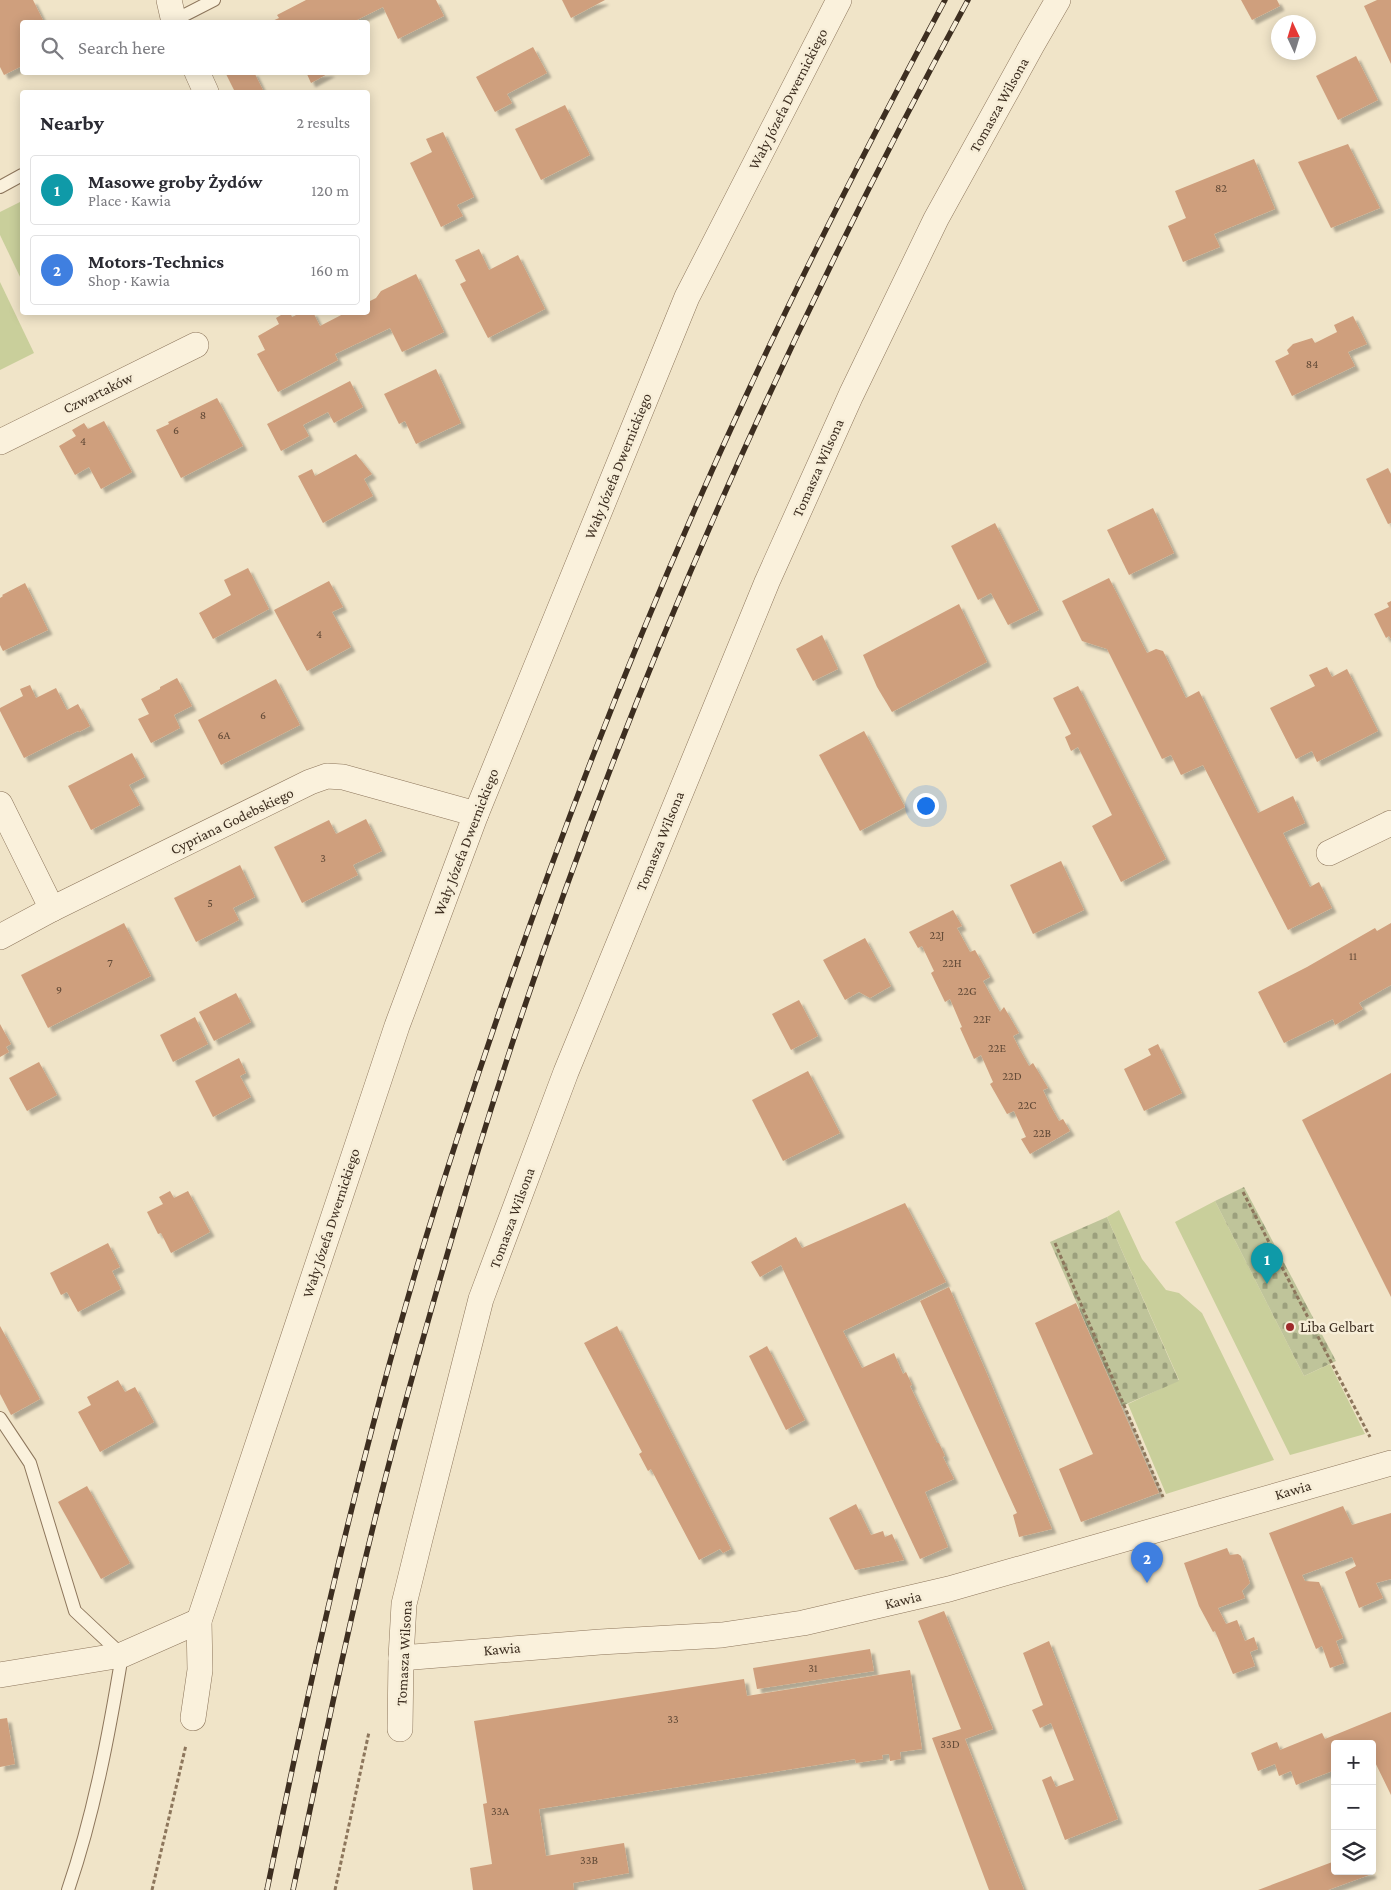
<!DOCTYPE html>
<meta charset="utf-8">
<style>
:root{--surface:#fff;--page:#f7f7f7;--text:#2b2b33;--muted:#7c7c81;--line:#e1e1e2;--accent:#9e2a2b}
body{margin:0;font-family:"Crimson Pro",serif;background:var(--page);color:var(--text)}
.controls{position:absolute;right:15px;bottom:15px;display:grid;overflow:hidden;border-radius:5px;box-shadow:0 2px 12px #0003}
.controls button{width:45px;height:45px;display:grid;place-items:center;padding:0;border:0;border-bottom:1px solid var(--line);background:var(--surface);color:var(--text);font:25px sans-serif}
.compass{position:absolute;left:1271px;top:15px;width:45px;height:45px;border-radius:50%;background:var(--surface);box-shadow:0 2px 12px #0003;rotate:356deg}
.you{position:absolute;left:925px;top:805px;width:18px;height:18px;margin:-12px;border:4px solid #fff;border-radius:50%;background:#1a73e8;box-shadow:0 0 0 8px #1a73e833}
.badge{display:grid;place-items:center;width:32px;height:32px;border-radius:50%;background:var(--accent);color:#fff;font-size:16px;font-weight:700}
.pin{position:absolute;translate:-50% -41px;filter:drop-shadow(0 1px 2px #0008)}
.pin::after{content:'';position:absolute;top:26px;width:18px;height:15px;background:inherit;clip-path:polygon(0 0,100% 0,50% 100%)}
.list{margin:0;padding:0;list-style:none}
h2{display:flex;justify-content:space-between;align-items:center;height:65px;margin:0;padding:0 20px;font-size:21px}
h2 small{font-size:16px;font-weight:400;color:var(--muted)}
.list li{display:grid;grid-template-columns:32px 1fr auto;gap:15px;align-items:center;box-sizing:border-box;height:70px;margin:0 10px 10px;padding:0 10px;border:1px solid var(--line);border-radius:5px}
.list b{display:block;font-size:19px;white-space:nowrap}
.list p{margin:0;font-size:16px;white-space:nowrap;color:var(--muted)}
.list em{font-size:16px;font-style:normal;color:var(--muted)}
.icon{flex:none;width:28px;height:28px;fill:none;stroke:currentColor;stroke-width:2;stroke-linecap:round;stroke-linejoin:round}
.map{position:relative;flex:none;width:1391px;height:1890px;overflow:hidden}
.search{position:absolute;background:var(--surface);box-shadow:0 2px 12px #0003;left:20px;top:20px;width:350px;height:55px;display:flex;align-items:center;gap:12px;box-sizing:border-box;padding:0 18px;border-radius:5px;color:var(--muted);font-size:19px}
.panel{position:absolute;background:var(--surface);box-shadow:0 2px 12px #0003;left:20px;top:90px;width:350px;height:225px;border-radius:5px}
.map>svg:first-child{display:block}
.grass{fill:#c9cf9b}
.cemetery{fill:url(#cemetery-stones)}
.building{fill:#cf9f7d;filter:url(#shadow)}
.lines{fill:none;stroke-linecap:round;stroke-linejoin:round}
.service-casing{stroke:#8d765c;stroke-width:14}
.minor-casing{stroke:#8d765c;stroke-width:26}
.path{stroke:#8d765c;stroke-width:3;stroke-dasharray:4 2.5;stroke-linecap:butt}
.service{stroke:#faf1dc;stroke-width:12}
.minor{stroke:#faf1dc;stroke-width:25}
.rail-casing{stroke:#3d2e20;stroke-width:5.5}
.rail{stroke:#f7eed8;stroke-width:4;stroke-dasharray:11;stroke-linecap:butt}
.poi-dot{fill:#9e2a2b;stroke:#f7eed8;stroke-width:2}
.labels{text-anchor:middle;dominant-baseline:central;stroke-width:5;stroke-linejoin:round;paint-order:stroke}
.number-label{font-size:12px;fill:#624a37}
.street-label{font-size:15px;fill:#3d2e20;stroke:#f7eed8}
.poi-label{font-size:15px;fill:#3d2e20;stroke:#f7eed8;text-anchor:start}
</style>
<div class="map">
<svg width="1391" height="1890" viewBox="0 0 1391 1890">
<defs>
<pattern id="cemetery-stones" width="16" height="16" patternUnits="userSpaceOnUse" patternTransform="scale(1.25)"><rect width="16" height="16" fill="#bfc49a"/><path d="M2 7V4a2 2 0 0 1 4 0v3zM10 15v-3a2 2 0 0 1 4 0v3z" fill="#9ca07d"/></pattern>
<filter id="shadow"><feDropShadow dx="4.5" dy="4.5" stdDeviation="1" flood-color="#0004"/></filter>
</defs>
<rect width="100%" height="100%" fill="#f0e4c8"/>
<g class="grass">
<path d="M22,201V281L0,235V212Z"/>
<path d="M0,282L34,353L0,370Z"/>
<path d="M1215,1201L1304,1376L1330,1364L1365,1434L1290,1455L1175,1222Z"/>
<path d="M1119,1210L1142,1259L1166,1290L1179,1293L1202,1313L1274,1460L1166,1494L1128,1404L1179,1380L1107,1217Z"/>
</g>
<g class="cemetery">
<path d="M1244,1187L1336,1361L1304,1376L1215,1201Z"/>
<path d="M1107,1217L1179,1381L1122,1406L1050,1242Z"/>
</g>
<g class="building">
<path d="M0,0H33L44,22H22V66L4,75L0,67Z"/>
<path d="M306,0H436L444,16L398,39L383,7L353,22H270L279,18L277,15Z"/>
<path d="M562,0H605L571,18Z"/>
<path d="M1241,0H1277L1280,6L1252,20Z"/>
<path d="M1377,0H1391V64L1364,6Z"/>
<path d="M533,47L547,73L507,94L512,103L495,112L476,77Z"/>
<path d="M1356,56L1378,100L1338,120L1316,76Z"/>
<path d="M225,72H254L264,92H235Z"/>
<path d="M306,72H331L311,83Z"/>
<path d="M565,105L590,155L541,180L515,129Z"/>
<path d="M443,132L474,197L457,205L463,216L441,227L410,163L432,152L426,139Z"/>
<path d="M1348,144L1380,208L1331,228L1298,162Z"/>
<path d="M1254,159L1275,209L1214,234L1220,247L1183,262L1168,226L1186,218L1175,191Z"/>
<path d="M479,249L489,270L518,255L545,309L488,338L460,284L466,281L455,260Z"/>
<path d="M416,274L444,332L402,352L390,328L335,354L338,360L278,392L257,354L265,350L258,336L279,324L276,318L286,312H290L292,317L302,312H313L320,326L347,312H368V302L376,298L381,291Z"/>
<path d="M1353,316L1367,344L1348,352L1355,366L1292,396L1275,361L1289,354L1287,350L1293,344L1312,338L1315,343L1337,332L1334,325Z"/>
<path d="M436,369L461,423L416,444L405,421L399,424L384,394Z"/>
<path d="M350,381L363,407L334,423L328,412L303,425L309,436L281,451L267,424Z"/>
<path d="M217,398L243,446L181,478L156,430L169,424L168,422Z"/>
<path d="M104,421L132,472L101,489L89,467L75,475L59,446L76,436L72,430L84,423L88,429Z"/>
<path d="M356,454L372,474L364,479L373,496L323,523L298,476L312,469L315,476Z"/>
<path d="M1388,468L1391,474V523L1388,524L1366,479Z"/>
<path d="M1153,508L1174,553L1129,575L1107,530Z"/>
<path d="M995,523L1039,610L1008,625L991,593L978,600L951,546Z"/>
<path d="M248,568L269,609L213,639L199,613L231,595L224,580Z"/>
<path d="M1109,578L1147,653L1156,649L1163,651L1186,698L1199,691L1258,813L1293,796L1305,823L1283,833L1310,887L1319,882L1332,908L1288,930L1203,765L1181,775L1171,755L1162,759L1107,649L1082,641L1062,601Z"/>
<path d="M329,581L343,607L332,612L351,647L307,671L274,610Z"/>
<path d="M25,583L48,630L3,651L0,645V598L3,596L2,595Z"/>
<path d="M1391,601V639L1389,636L1386,638L1374,614L1389,607L1387,603Z"/>
<path d="M959,604L987,662L892,712L877,687L863,655Z"/>
<path d="M822,635L838,669L813,681L796,649Z"/>
<path d="M1327,667L1332,677L1347,669L1378,731L1317,762L1312,751L1296,759L1270,708L1315,686L1309,675Z"/>
<path d="M177,678L192,706L174,715L180,728L151,743L138,719L149,714L141,699L160,689V687Z"/>
<path d="M276,679L300,725L221,765L198,720Z"/>
<path d="M30,685L36,698L56,688L67,710L78,704L90,726L79,732L78,731L24,758L0,711V708L23,696L20,689Z"/>
<path d="M1078,686L1166,859L1121,882L1092,826L1112,815L1078,747L1071,751L1065,737L1071,734L1053,698Z"/>
<path d="M864,731L905,807L860,831L819,755Z"/>
<path d="M132,753L145,777L129,785L140,805L91,830L68,786Z"/>
<path d="M366,819L382,851L353,865L358,875L302,903L274,847L329,820L336,834Z"/>
<path d="M1061,861L1084,910L1033,934L1010,885Z"/>
<path d="M240,865L255,897L233,908L239,920L196,942L174,898Z"/>
<path d="M953,910L962,926L957,928L970,952L975,950L990,977L983,981L990,994L1000,1012L1004,1007L1019,1033L1013,1036L1020,1050L1029,1066L1033,1063L1048,1088L1043,1090L1050,1105L1059,1121L1063,1119L1070,1131L1030,1154L1021,1139L1026,1137L1014,1111L1007,1114L998,1098L990,1084L993,1082L981,1055L974,1059L960,1028L962,1027L950,999L945,1002L931,973L934,971L922,946L918,948L909,932Z"/>
<path d="M124,923L151,976L48,1028L21,975Z"/>
<path d="M1391,923V985L1359,1003L1363,1009L1335,1025L1333,1019L1284,1043L1258,992L1307,967L1375,928L1377,931Z"/>
<path d="M865,938L891,986L870,998L859,992L845,1000L823,960Z"/>
<path d="M236,993L251,1022L214,1041L199,1012Z"/>
<path d="M799,1000L818,1036L791,1050L772,1014Z"/>
<path d="M195,1017L208,1044L173,1062L160,1035Z"/>
<path d="M0,1024L11,1044L6,1047L9,1052L0,1057Z"/>
<path d="M1158,1044L1182,1093L1144,1111L1124,1069L1151,1055L1148,1049Z"/>
<path d="M239,1058L246,1073L240,1076L251,1097L213,1117L195,1081Z"/>
<path d="M39,1062L57,1095L27,1111L9,1078Z"/>
<path d="M808,1071L840,1133L783,1161L752,1100Z"/>
<path d="M1391,1073V1297L1302,1120Z"/>
<path d="M170,1191L174,1198L188,1191L210,1232L171,1253L161,1233L158,1234L147,1212L163,1204L159,1197Z"/>
<path d="M905,1203L946,1282L843,1331L862,1368L894,1353L903,1374L906,1372L912,1385L910,1386L937,1443H939L945,1456L943,1457L954,1479L925,1492L948,1547L920,1559L781,1265L760,1277L751,1262L796,1237L802,1248Z"/>
<path d="M108,1243L120,1267L112,1271L121,1289L78,1312L67,1292L61,1295L50,1273Z"/>
<path d="M949,1287L987,1374L1052,1529L1019,1537L1013,1515L1017,1513L920,1301Z"/>
<path d="M1076,1303L1159,1493L1081,1522L1059,1469L1093,1454L1035,1323Z"/>
<path d="M0,1326L40,1399L11,1415L0,1394Z"/>
<path d="M617,1326L634,1360L731,1549L723,1553L720,1549L699,1560L651,1469L648,1471L639,1454L642,1452L584,1343Z"/>
<path d="M767,1346L805,1420L786,1430L749,1356Z"/>
<path d="M118,1380L125,1392L135,1387L154,1422L100,1452L78,1412L91,1405L87,1397Z"/>
<path d="M87,1486L130,1563L101,1579L58,1502Z"/>
<path d="M856,1504L871,1535L883,1531L885,1537L892,1534L904,1560L855,1570L829,1518Z"/>
<path d="M1343,1506L1352,1525L1391,1513V1579L1376,1583L1383,1598L1359,1608L1345,1572L1356,1566L1352,1557L1302,1575L1305,1581L1319,1582L1343,1638L1336,1641L1344,1663L1330,1668L1322,1646L1316,1649L1269,1533Z"/>
<path d="M1227,1548L1230,1555L1238,1554L1241,1556L1250,1583L1242,1591L1245,1598L1218,1608L1226,1624L1237,1620L1245,1641L1254,1637L1258,1649L1250,1652L1255,1666L1233,1674L1215,1631L1213,1632L1199,1606L1184,1563Z"/>
<path d="M944,1611L993,1729L965,1739L1024,1890H989L932,1738L961,1729L918,1621Z"/>
<path d="M1049,1641L1118,1819L1065,1840L1042,1780L1051,1776L1056,1787L1074,1780L1051,1723L1040,1728L1032,1710L1043,1705L1023,1653Z"/>
<path d="M870,1649L874,1671L757,1689L753,1668Z"/>
<path d="M910,1670L922,1749L900,1752L901,1759L890,1761L889,1754L882,1755L883,1759L856,1763L855,1759L539,1809L546,1856L624,1843L629,1873L573,1883L574,1890H473L470,1868L492,1864L483,1804L487,1803L474,1721L744,1679L747,1696Z"/>
<path d="M1391,1712V1795L1372,1756V1744H1335V1770L1296,1785L1291,1771L1279,1776L1275,1764L1258,1771L1251,1753L1277,1742L1280,1750L1322,1733L1325,1739Z"/>
<path d="M7,1718L15,1764L0,1767V1719Z"/>
<path d="M1335,1861V1871H1371L1372,1874L1328,1890H1258Z"/>
</g>
<g class="lines">
<defs>
<g id="service">
<path d="M173,21L214,0"/>
<path d="M0,187L22,175"/>
<path d="M0,1418L30,1463L75,1611L122,1655C109,1734 94,1814 68,1890"/>
</g>
<g id="minor">
<path d="M169,0L174,22"/>
<path d="M197,72L206,92"/>
<path d="M0,442L196,345"/>
<path d="M0,804L52,909"/>
<path d="M1329,853L1391,823"/>
<path d="M0,937L52,909L310,782L327,776L343,777L476,814"/>
<path d="M401,1658L600,1642L722,1635L803,1623L949,1589L1391,1463"/>
<path d="M0,1675L122,1655L199,1621"/>
<path d="M193,1718L200,1670L199,1621L397,1026L476,814L687,297L839,0"/>
<path d="M400,1729L401,1658L404,1604L420,1539L481,1299L566,1072L767,582L851,395L936,219L1032,45L1058,0"/>
</g>
</defs>
<use href="#service" class="service-casing"/>
<use href="#minor" class="minor-casing"/>
<g class="path">
<path d="M1243,1192L1370,1437"/>
<path d="M1055,1243L1163,1497"/>
<path d="M152,1890L186,1745"/>
<path d="M335,1890L369,1732"/>
</g>
<use href="#service" class="service"/>
<use href="#minor" class="minor"/>
<defs>
<g id="rail">
<path d="M267,1890C311,1675 359,1460 422,1250C511,960 617,674 745,398C807,263 875,131 945,0"/>
<path d="M293,1890C321,1758 348,1625 381,1495C410,1380 443,1267 477,1154C600,754 768,367 968,0"/>
</g>
</defs>
<use href="#rail" class="rail-casing"/>
<use href="#rail" class="rail"/>
</g>
<circle class="poi-dot" cx="1290" cy="1327" r="5"/>
<g class="labels">
<g class="number-label">
<text x="1221" y="188">82</text>
<text x="1312" y="364">84</text>
<text x="203" y="415">8</text>
<text x="176" y="430">6</text>
<text x="83" y="441">4</text>
<text x="319" y="634">4</text>
<text x="263" y="715">6</text>
<text x="224" y="735">6A</text>
<text x="323" y="858">3</text>
<text x="210" y="903">5</text>
<text x="937" y="935">22J</text>
<text x="1353" y="956">11</text>
<text x="110" y="963">7</text>
<text x="952" y="963">22H</text>
<text x="59" y="990">9</text>
<text x="967" y="991">22G</text>
<text x="982" y="1019">22F</text>
<text x="997" y="1048">22E</text>
<text x="1012" y="1076">22D</text>
<text x="1027" y="1105">22C</text>
<text x="1042" y="1133">22B</text>
<text x="813" y="1668">31</text>
<text x="673" y="1719">33</text>
<text x="950" y="1744">33D</text>
<text x="500" y="1811">33A</text>
<text x="589" y="1860">33B</text>
</g>
<g class="street-label">
<text transform="translate(788 99) rotate(-63)">Wały Józefa Dwernickiego</text>
<text transform="translate(999 105) rotate(-61)">Tomasza Wilsona</text>
<text transform="translate(98 393) rotate(-26)">Czwartaków</text>
<text transform="translate(618 466) rotate(-68)">Wały Józefa Dwernickiego</text>
<text transform="translate(818 468) rotate(-66)">Tomasza Wilsona</text>
<text transform="translate(232 821) rotate(-26)">Cypriana Godebskiego</text>
<text transform="translate(660 841) rotate(-68)">Tomasza Wilsona</text>
<text transform="translate(466 842) rotate(-69)">Wały Józefa Dwernickiego</text>
<text transform="translate(512 1218) rotate(-70)">Tomasza Wilsona</text>
<text transform="translate(331 1223) rotate(-72)">Wały Józefa Dwernickiego</text>
<text transform="translate(1293 1490) rotate(-16)">Kawia</text>
<text transform="translate(903 1600) rotate(-14)">Kawia</text>
<text transform="translate(502 1649) rotate(-5)">Kawia</text>
<text transform="translate(404 1653) rotate(-87)">Tomasza Wilsona</text>
</g>
<g class="poi-label">
<text x="1300" y="1327">Liba Gelbart</text>
</g>
</g>
</svg>
<div class="controls">
<button>+</button>
<button>−</button>
<button><svg class="icon" aria-label="layers" viewBox="0 0 24 24"><path d="M12 4l9 5-9 5-9-5zM3 14l9 5 9-5"/></svg></button>
</div>
<svg class="compass" viewBox="-18 -18 36 36"><path d="M0-13l5 13h-10z" fill="#e53935"/><path d="M0 13l5-13h-10z" fill="#7c7c81"/></svg>
<div class="you"></div>
<div class="pin badge" style="left:1267px;top:1284px;background:#0f9aa8">1</div>
<div class="pin badge" style="left:1147px;top:1583px;background:#3f7fe0">2</div>
<div class="search"><svg class="icon" aria-label="search" viewBox="0 0 24 24"><circle cx="10" cy="10" r="6"/><path d="M15 15l6 6"/></svg>Search here</div>
<section class="panel">
<h2>Nearby<small>2 results</small></h2>
<ul class="list">
<li><span class="badge" style="background:#0f9aa8">1</span><div><b>Masowe groby Żydów</b><p>Place · Kawia</p></div><em>120 m</em></li>
<li><span class="badge" style="background:#3f7fe0">2</span><div><b>Motors-Technics</b><p>Shop · Kawia</p></div><em>160 m</em></li>
</ul>
</section>
</div>
